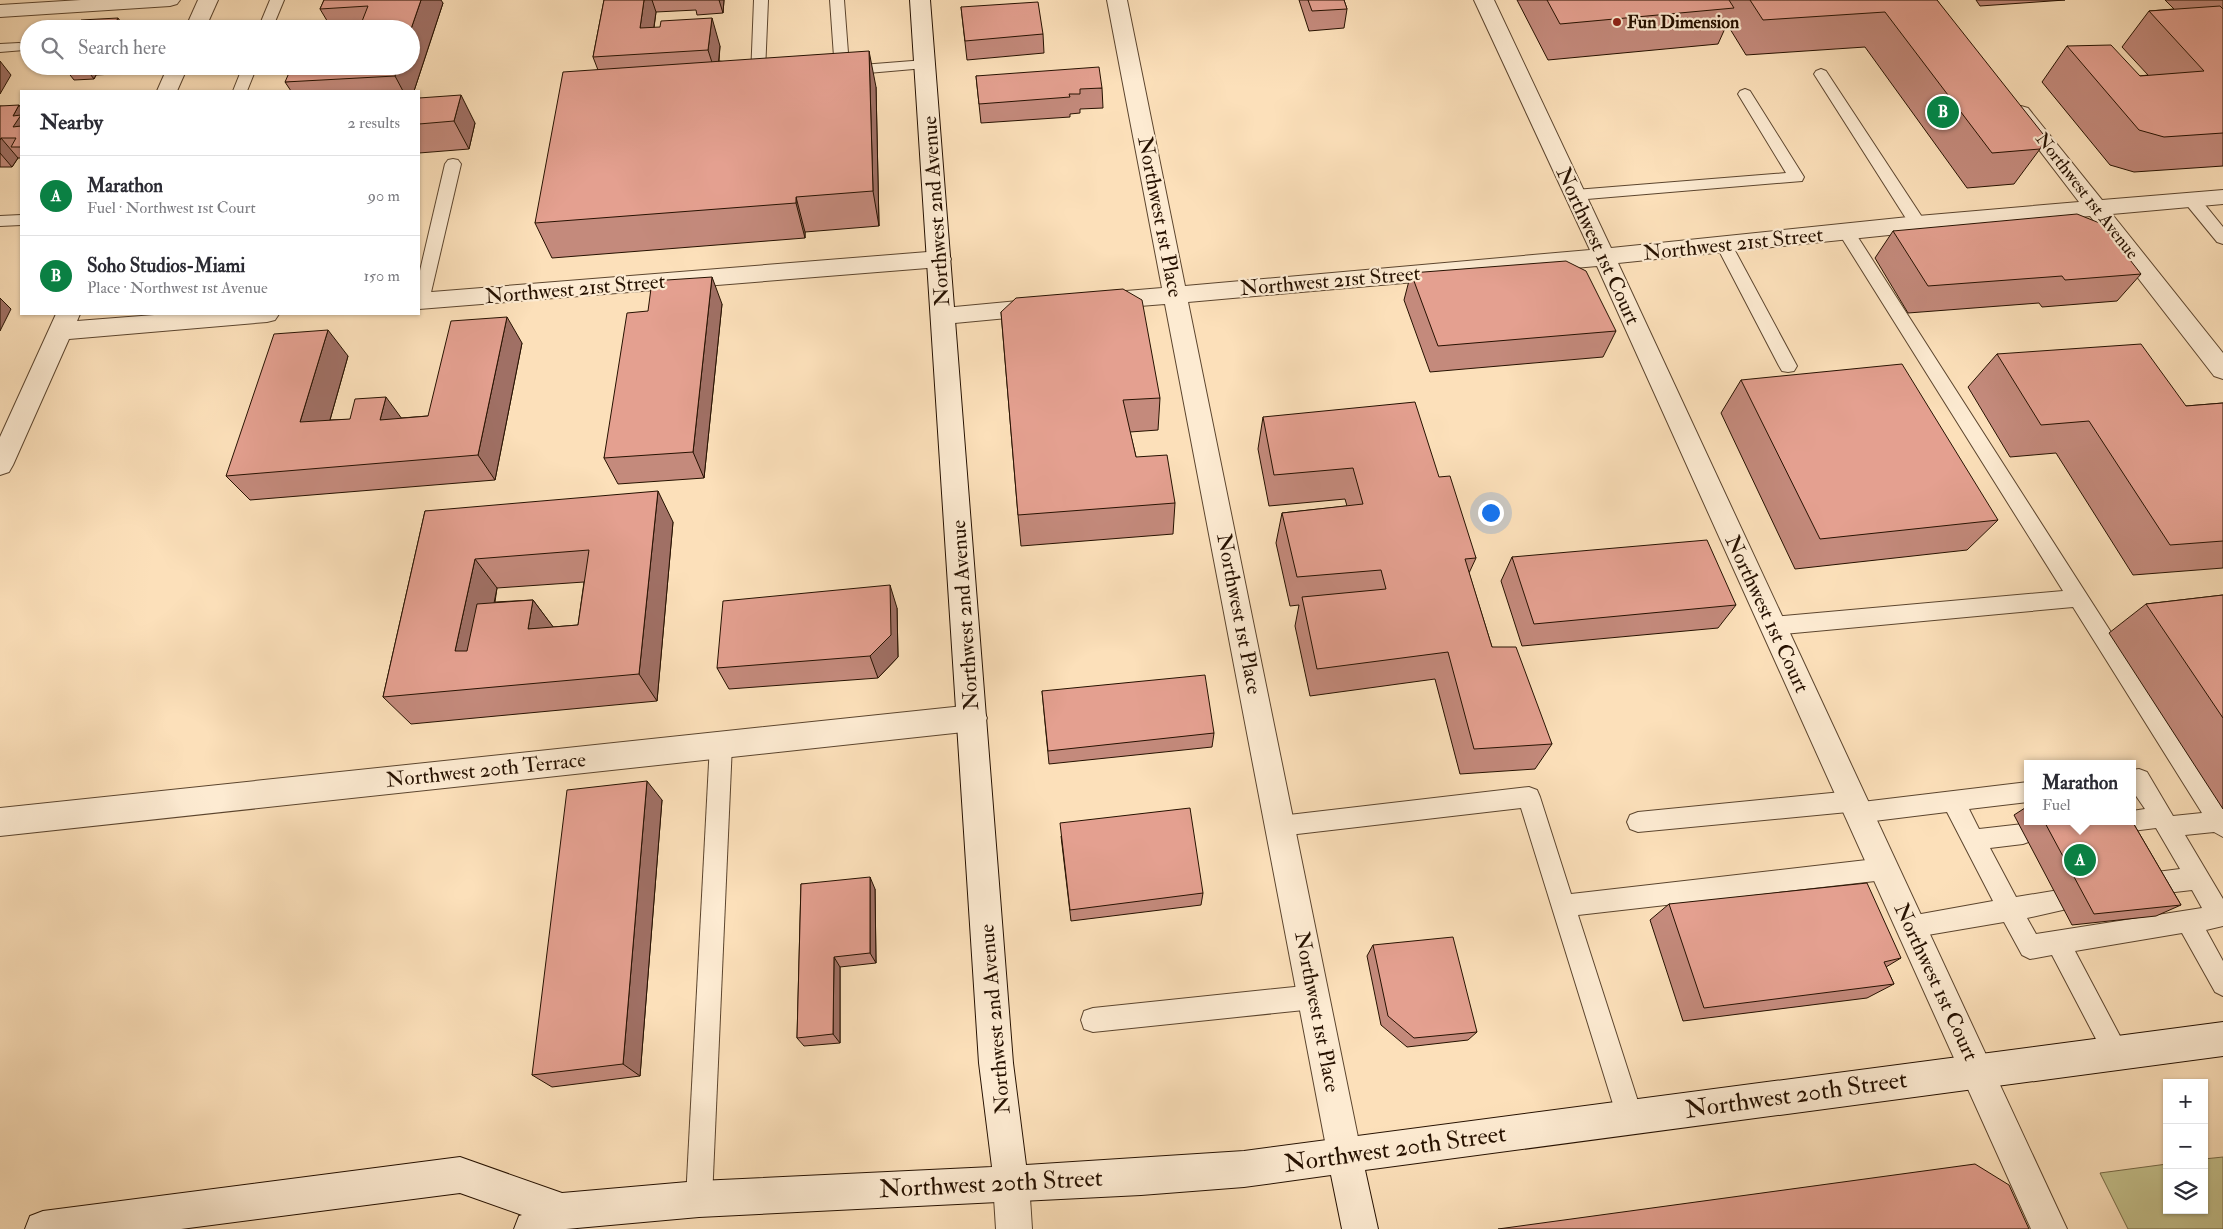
<!DOCTYPE html>
<meta charset="utf-8">
<style>
:root{--surface:#fff;--page:#f2f2f3;--text:#2b2b33;--muted:#7c7c81;--line:#e1e1e2;--accent:#0b8043}
body{margin:0;font-family:"IM FELL Double Pica",serif;background:var(--page);color:var(--text)}
.controls{position:absolute;right:15px;bottom:15px;display:grid;overflow:hidden;border-radius:0px;box-shadow:0 1px 4px #0004}
.controls button{width:45px;height:45px;display:grid;place-items:center;padding:0;border:0;border-bottom:1px solid var(--line);background:var(--surface);color:var(--text);font:25px sans-serif}
.you{position:absolute;left:1490px;top:512px;width:18px;height:18px;margin:-12px;border:4px solid #fff;border-radius:50%;background:#1a73e8;box-shadow:0 0 0 8px #1a73e833}
.badge{display:grid;place-items:center;width:32px;height:32px;border-radius:50%;background:var(--accent);color:#fff;font-size:16px;font-weight:700}
.pin{position:absolute;translate:-50% -50%;border:2px solid #fff;box-shadow:0 1px 5px #0006}
.popup{position:absolute;left:2024px;top:760px;width:112px;height:65px;box-sizing:border-box;display:grid;place-content:center;border-radius:0px;background:var(--surface);filter:drop-shadow(0 1px 4px #0005);font-size:16px;white-space:nowrap;color:var(--muted)}
.popup b{font-size:19px;color:var(--text)}
.popup::after{content:'';position:absolute;left:50%;top:100%;margin-left:-10px;border:10px solid transparent;border-top-color:var(--surface)}
.list{margin:0;padding:0;list-style:none}
h2{display:flex;justify-content:space-between;align-items:center;height:65px;margin:0;padding:0 20px;font-size:21px}
h2 small{font-size:16px;font-weight:400;color:var(--muted)}
.list li{display:grid;grid-template-columns:32px 1fr auto;gap:15px;align-items:center;box-sizing:border-box;height:80px;padding:0 20px;border-top:1px solid var(--line)}
.list b{display:block;font-size:19px;white-space:nowrap}
.list p{margin:0;font-size:16px;white-space:nowrap;color:var(--muted)}
.list em{font-size:16px;font-style:normal;color:var(--muted)}
.icon{flex:none;width:28px;height:28px;fill:none;stroke:currentColor;stroke-width:2;stroke-linecap:round;stroke-linejoin:round}
.map{position:relative;flex:none;width:2223px;height:1229px;overflow:hidden}
.search{position:absolute;background:var(--surface);box-shadow:0 1px 4px #0004;left:20px;top:20px;width:400px;height:55px;display:flex;align-items:center;gap:12px;box-sizing:border-box;padding:0 18px;border-radius:28px;color:var(--muted);font-size:19px}
.panel{position:absolute;background:var(--surface);box-shadow:0 1px 4px #0004;left:20px;top:90px;width:400px;height:225px;border-radius:0px}
.map>svg:first-child{display:block}
.green{fill:#c4c18c;stroke:#756946}
.lines{fill:none;stroke-linecap:round;stroke-linejoin:round}
.lane-casing{stroke:#5c452e;stroke-width:2}
.street-casing{stroke:#5c452e;stroke-width:2}
.secondary-casing{stroke:#261100;stroke-width:2}
.lane{fill:#fdebd2;fill-rule:evenodd}
.street{fill:#fdebd2;fill-rule:evenodd}
.secondary{fill:#fdebd2;fill-rule:evenodd}
.wall{fill:#c48a7c;stroke:#261100;fill-rule:evenodd}
.shaded-wall{fill:#a07065;stroke:#261100}
.building{fill:#e4a090;stroke:#261100;fill-rule:evenodd}
.poi-dot{fill:#8f2418;stroke:#fdebd2;stroke-width:2}
.labels{text-anchor:middle;dominant-baseline:central;stroke-width:4.5;stroke-linejoin:round;paint-order:stroke}
.far-poi-label{font-size:18px;font-weight:bold;fill:#261100;stroke:#fdebd2;text-anchor:start}
.far-street-label{font-size:18px;fill:#261100;stroke:#fdebd2}
.street-label{font-size:21px;fill:#261100;stroke:#fdebd2}
.near-street-label{font-size:25px;fill:#261100;stroke:#fdebd2}
</style>
<div class="map">
<svg width="2223" height="1229" viewBox="0 0 2223 1229">
<rect width="100%" height="100%" fill="#fce0ba"/>
<filter id="stains"><feTurbulence type="fractalNoise" baseFrequency=".004" numOctaves="4"/><feColorMatrix values="0 0 0 0 .2 0 0 0 0 .09 0 0 0 0 .02 0 0 0 .5 -.17"/></filter>
<radialGradient id="worn" r=".72"><stop offset=".6" stop-color="#630" stop-opacity="0"/><stop offset="1" stop-color="#630" stop-opacity=".3"/></radialGradient>
<path class="green" d="M2223,1157V1229H2128L2100,1173L2167,1164V1210H2204V1159Z"/>
<g class="lines">
<defs>
<g id="lane">
<path d="M270,0H284L272,29H258Z"/>
<path d="M754,0H768L765,72L771,74L773,77L771,80H753L751,77Z"/>
<path d="M830,0H844L849,66L925,60L930,61L932,64L930,67L925,68L845,75L837,74L835,71Z"/>
<path d="M19,43L24,44L26,47L24,50L0,52V44Z"/>
<path d="M243,66H257L247,91H233Z"/>
<path d="M1821,69L1826,71L1924,220L1926,224L1924,228L1918,229L1912,228L1814,74L1816,71Z"/>
<path d="M1745,89L1750,91L1804,177L1802,181L1575,200L1569,199L1567,195L1569,191L1575,190L1786,173L1738,94L1740,91Z"/>
<path d="M453,159L458,160L461,164L429,301L427,305L419,306V275L445,164L448,160Z"/>
<path d="M2191,194L2197,195L2223,227V244L2217,242L2185,203L2183,199L2185,195Z"/>
<path d="M21,215V225L0,226V216Z"/>
<path d="M1846,226L1852,228L2223,807V837L2214,832L2185,835L2223,899V926L2206,930L2223,961V996L2215,992L2182,933L2075,951L2129,1053L2126,1062L2117,1065L2108,1062L2052,955L2030,959L2022,955L2004,922L1910,938L1902,935L1898,927L1902,919L1910,916L1993,901L1947,812L1858,823L1850,820L1848,812L1638,832L1630,829L1627,822L1630,815L1638,812L1852,791L1860,794L1862,802L2028,782V802L1969,809L1979,829L2023,824L2031,827L2034,834L2031,841L2023,844L1990,848L2016,897L2059,890L2067,893L2070,901L2067,909L2027,918L2036,934L2202,908L2192,890L2141,896L2133,893L2130,885L2133,877L2141,874L2180,869L2156,828L2132,831L2124,828L2121,821H2132V811L2145,809L2132,790V770L2139,769L2147,772L2173,816L2202,813L2073,607L1772,635L1765,632L1762,626L1765,620L1772,617L2063,591L1838,232L1840,228Z"/>
<path d="M1724,239L1730,241L1732,245L1797,366L1794,371L1788,372L1782,371L1779,366L1716,245L1718,241Z"/>
<path d="M721,734L729,737L732,744L712,1199L708,1208L699,1212L690,1208L686,1199L710,744L713,737Z"/>
<path d="M1529,787L1537,790L1540,797L1571,894L1884,858L1892,861L1895,869L1892,877L1884,880L1578,915L1643,1117L1639,1126L1630,1130L1621,1126L1617,1117L1521,808L1280,836L1272,833L1269,826L1272,819L1280,816Z"/>
<path d="M1314,985L1322,989L1326,997L1322,1005L1314,1009L1093,1032L1084,1029L1081,1020L1084,1011L1093,1008Z"/>
</g>
<g id="street">
<path d="M81,0H180L177,4L170,6L0,17V5Z"/>
<path d="M198,0H218L205,29H185Z"/>
<path d="M1107,0H1127L1185,286L1590,250L1474,0H1494L1611,248L1918,216L2079,202L2011,113L2014,108L2021,106L2028,108L2102,200L2223,190V204L2112,214L2223,353V379L2214,376L2090,216L1918,232L1618,263L2067,1229H2031L1597,266L1188,302L1362,1157L1357,1169L1345,1174L1333,1169L1328,1157L1165,304L1102,309L1094,307L1090,301L1094,295L1102,293L1162,288Z"/>
<path d="M168,66H188L177,91H157Z"/>
<path d="M940,251L948,253L951,259L948,265L940,267L419,309V293Z"/>
<path d="M1039,299L1047,301L1051,307L1047,313L1039,315L944,324L936,322L932,316L936,310L944,308Z"/>
<path d="M56,314H80L77,321L167,314H279L275,320L267,322L69,339L13,465L9,472L0,475V437Z"/>
<path d="M973,705L983,709L987,718L983,727L973,731L0,836V808Z"/>
<path d="M1011,1164L1023,1170L1029,1182L1032,1229H996L993,1182L999,1170Z"/>
</g>
<path id="secondary" d="M910,0H930L1013,1063L1026,1165L1244,1151L2223,1022V1056L1365,1170L1378,1229H1342L1331,1175L1244,1187L1141,1195L699,1217L566,1229H514L519,1216L522,1215L460,1193L181,1229H25L30,1216L43,1211L460,1157L562,1193L699,1181L992,1167L979,1063Z"/>
</defs>
<use href="#lane" class="lane-casing"/>
<use href="#street" class="street-casing"/>
<use href="#secondary" class="secondary-casing"/>
<use href="#lane" class="lane"/>
<use href="#street" class="street"/>
<use href="#secondary" class="secondary"/>
</g>
<g class="wall">
<path d="M324,0L443,3L414,91H291L285,82L411,66V29H332L320,9Z"/>
<path d="M604,0H724L723,13L697,15L696,10L656,12L654,28L720,46L719,61L876,87L879,226L805,232V238L552,258L535,223L598,70L593,57Z"/>
<path d="M1299,0H1344L1347,9L1344,28L1309,31Z"/>
<path d="M1517,0H1937L2040,149L2014,184L1967,188L1865,47L1746,55L1727,24L1718,44L1548,60Z"/>
<path d="M1976,0H2065L1980,6Z"/>
<path d="M2165,0H2223V166L2134,172L2110,165L2042,82L2067,46L2140,76L2148,75L2122,47L2149,11L2174,9Z"/>
<path d="M961,7L1043,34L1044,53L967,60Z"/>
<path d="M63,66H117L113,74L96,75L94,79L74,80Z"/>
<path d="M976,76L1102,88L1103,108L1080,109V113L1070,114V117L981,123Z"/>
<path d="M419,98L475,123L469,149L419,153Z"/>
<path d="M0,106L21,108V159L20,158H18L12,167H0Z"/>
<path d="M1893,231L2141,274L2117,301L2042,307L2039,303L1908,313L1875,258Z"/>
<path d="M1411,273L1616,331L1603,357L1430,372L1404,300Z"/>
<path d="M722,304L704,478L618,484L604,458L648,311Z"/>
<path d="M1001,312L1160,398L1158,430L1130,432L1136,457L1175,503L1173,534L1021,546L1018,515Z"/>
<path d="M522,343L495,480L250,500L226,476L348,356L330,420L401,418L428,416Z"/>
<path d="M1997,354L2186,406L2223,403V568L2133,575L2056,453L2010,457L1968,387Z"/>
<path d="M1741,380L1998,520L1967,550L1795,569L1721,413Z"/>
<path d="M1263,417L1439,477L1476,558L1469,573L1492,647L1552,744L1535,769L1460,774L1435,679L1310,696L1295,626L1299,605L1290,606L1276,543L1282,513L1347,506L1345,499L1269,506L1258,449Z"/>
<path d="M425,511L673,522L657,701L411,724L383,697ZM584,582L578,625L553,627L533,600L495,602L497,588Z"/>
<path d="M1512,557L1736,605L1718,628L1522,646L1501,581Z"/>
<path d="M2223,595V809L2109,633L2146,604Z"/>
<path d="M897,608L898,657L878,678L729,689L717,668Z"/>
<path d="M1042,691L1214,733L1212,747L1049,764Z"/>
<path d="M662,800L640,1076L552,1087L532,1075Z"/>
<path d="M2028,806V821H2132L2181,905L2156,916L2072,925L2014,815Z"/>
<path d="M1061,836L1203,893L1201,905L1071,921Z"/>
<path d="M801,884L875,889L876,963L840,967V1043L804,1046L797,1038Z"/>
<path d="M1669,904L1901,958L1886,967L1894,984L1867,998L1683,1021L1650,920Z"/>
<path d="M1373,945L1477,1032L1468,1040L1407,1047L1381,1025L1367,956Z"/>
</g>
<g class="shaded-wall">
<path d="M421,0H441L443,3L414,91H403L395,76L398,66H411V29Z"/>
<path d="M644,0H652L656,12L650,54L640,28Z"/>
<path d="M719,0H724L723,13Z"/>
<path d="M118,18L126,29H112Z"/>
<path d="M712,18L720,46L717,78L708,50Z"/>
<path d="M869,51L876,87L879,226L873,191Z"/>
<path d="M0,61L11,75L0,94Z"/>
<path d="M84,66H89L96,75L94,79Z"/>
<path d="M108,66H117L113,74Z"/>
<path d="M461,95L475,123L469,149L454,121Z"/>
<path d="M19,105L21,108V136L13,127V116Z"/>
<path d="M1,138L18,158L12,167L0,153V140Z"/>
<path d="M796,197L805,232V238L796,203Z"/>
<path d="M712,277L722,304L704,478L693,452Z"/>
<path d="M0,298L11,309L0,331Z"/>
<path d="M507,317L522,343L495,480L478,455Z"/>
<path d="M328,330L348,356L322,448L300,422Z"/>
<path d="M386,397L405,423L380,420Z"/>
<path d="M658,491L673,522L657,701L639,674Z"/>
<path d="M475,559L497,588L479,679L455,651Z"/>
<path d="M890,585L897,608L898,657L878,678L870,656Z"/>
<path d="M533,600L554,628L528,629Z"/>
<path d="M647,781L662,800L640,1076L623,1064Z"/>
<path d="M870,877L875,889L876,963L870,953Z"/>
<path d="M834,957L840,967V1043L833,1034Z"/>
</g>
<g class="building">
<path d="M324,0H421L411,29H359L368,6L320,9Z"/>
<path d="M604,0H644L640,28L660,27L661,21L712,18L708,50L593,57Z"/>
<path d="M1308,0H1344L1347,9L1312,11Z"/>
<path d="M1547,0H1729L1734,8L1560,24Z"/>
<path d="M1750,0H1937L2043,134L2045,140L2040,149L1992,153L1885,12L1763,20Z"/>
<path d="M1038,2L1043,34L965,41L961,7Z"/>
<path d="M2220,6L2223,9V133L2164,137L2139,130L2067,46L2111,45L2140,76L2204,71L2149,11Z"/>
<path d="M118,18L112,29H76L81,20Z"/>
<path d="M869,51L873,191L796,197V203L535,223L563,72Z"/>
<path d="M292,66H398L395,76L285,82Z"/>
<path d="M1099,67L1102,88L1080,89V94H1069L1070,97L979,104L976,76Z"/>
<path d="M461,95L454,121L419,124V98Z"/>
<path d="M19,105L13,116L21,115L13,127L21,126V147H11L16,138H1L0,140V106Z"/>
<path d="M2077,214L2102,224L2141,274L2065,280L2062,276L1928,286L1893,231Z"/>
<path d="M1566,261L1586,271L1616,331L1438,346L1411,273Z"/>
<path d="M712,277L693,452L604,458L627,313L648,311L652,281Z"/>
<path d="M1123,289L1142,300L1160,398L1123,400L1136,457L1167,455L1175,503L1018,515L1001,312L1016,298Z"/>
<path d="M507,317L478,455L226,476L274,334L328,330L300,422L350,419L355,399L386,397L380,420L428,416L451,321Z"/>
<path d="M2141,344L2186,406L2223,403V541L2170,545L2089,421L2041,425L1997,354Z"/>
<path d="M1902,364L1998,520L1820,539L1741,380Z"/>
<path d="M1415,402L1439,477L1450,476L1476,558L1465,559L1492,647H1516L1552,744L1474,749L1448,652L1317,669L1302,597L1386,589L1381,570L1297,577L1282,513L1363,504L1353,468L1274,475L1263,417Z"/>
<path d="M658,491L639,674L383,697L425,511ZM589,550L578,625L528,629L533,600L477,604L467,651H455L475,559Z"/>
<path d="M1707,540L1736,605L1534,624L1512,557Z"/>
<path d="M890,585L891,635L870,656L717,668L723,601Z"/>
<path d="M2223,595V718L2146,604Z"/>
<path d="M1205,675L1214,733L1048,751L1042,691Z"/>
<path d="M647,781L623,1064L532,1075L567,790Z"/>
<path d="M1190,808L1203,893L1070,910L1060,823Z"/>
<path d="M2044,821H2132L2181,905L2094,914Z"/>
<path d="M870,877V953L834,957L833,1034L797,1038L801,884Z"/>
<path d="M1867,883L1901,958L1884,962L1894,984L1704,1008L1669,904Z"/>
<path d="M1453,937L1477,1032L1414,1038L1388,1016L1373,945Z"/>
<path d="M1975,1164L2009,1185L2029,1229H1498Z"/>
</g>
<circle class="poi-dot" cx="1617" cy="22" r="5"/>
<g class="labels">
<g class="far-poi-label">
<text x="1627" y="22">Fun Dimension</text>
</g>
<g class="far-street-label">
<text transform="translate(2087 196) rotate(52)">Northwest 1st Avenue</text>
</g>
<g class="street-label">
<text transform="translate(936 211) rotate(-94)">Northwest 2nd Avenue</text>
<text transform="translate(1160 217) rotate(79)">Northwest 1st Place</text>
<text transform="translate(1733 244) rotate(-6)">Northwest 21st Street</text>
<text transform="translate(1598 246) rotate(65)">Northwest 1st Court</text>
<text transform="translate(1330 281) rotate(-5)">Northwest 21st Street</text>
<text transform="translate(575 289) rotate(-5)">Northwest 21st Street</text>
<text transform="translate(1239 614) rotate(79)">Northwest 1st Place</text>
<text transform="translate(1767 614) rotate(65)">Northwest 1st Court</text>
<text transform="translate(965 615) rotate(-94)">Northwest 2nd Avenue</text>
<text transform="translate(486 770) rotate(-6)">Northwest 20th Terrace</text>
<text transform="translate(1936 982) rotate(65)">Northwest 1st Court</text>
<text transform="translate(1317 1012) rotate(79)">Northwest 1st Place</text>
<text transform="translate(995 1019) rotate(-95)">Northwest 2nd Avenue</text>
</g>
<g class="near-street-label">
<text transform="translate(1796 1095) rotate(-8)">Northwest 20th Street</text>
<text transform="translate(1395 1149) rotate(-8)">Northwest 20th Street</text>
<text transform="translate(991 1184) rotate(-3)">Northwest 20th Street</text>
</g>
</g>
<rect width="100%" height="100%" filter="url(#stains)"/>
<rect width="100%" height="100%" fill="url(#worn)"/>
</svg>
<div class="controls">
<button>+</button>
<button>−</button>
<button><svg class="icon" aria-label="layers" viewBox="0 0 24 24"><path d="M12 4l9 5-9 5-9-5zM3 14l9 5 9-5"/></svg></button>
</div>
<div class="you"></div>
<div class="pin badge" style="left:2080px;top:860px">A</div>
<div class="popup"><b>Marathon</b>Fuel</div>
<div class="pin badge" style="left:1943px;top:112px">B</div>
<div class="search"><svg class="icon" aria-label="search" viewBox="0 0 24 24"><circle cx="10" cy="10" r="6"/><path d="M15 15l6 6"/></svg>Search here</div>
<section class="panel">
<h2>Nearby<small>2 results</small></h2>
<ul class="list">
<li><span class="badge">A</span><div><b>Marathon</b><p>Fuel · Northwest 1st Court</p></div><em>90 m</em></li>
<li><span class="badge">B</span><div><b>Soho Studios-Miami</b><p>Place · Northwest 1st Avenue</p></div><em>150 m</em></li>
</ul>
</section>
</div>
